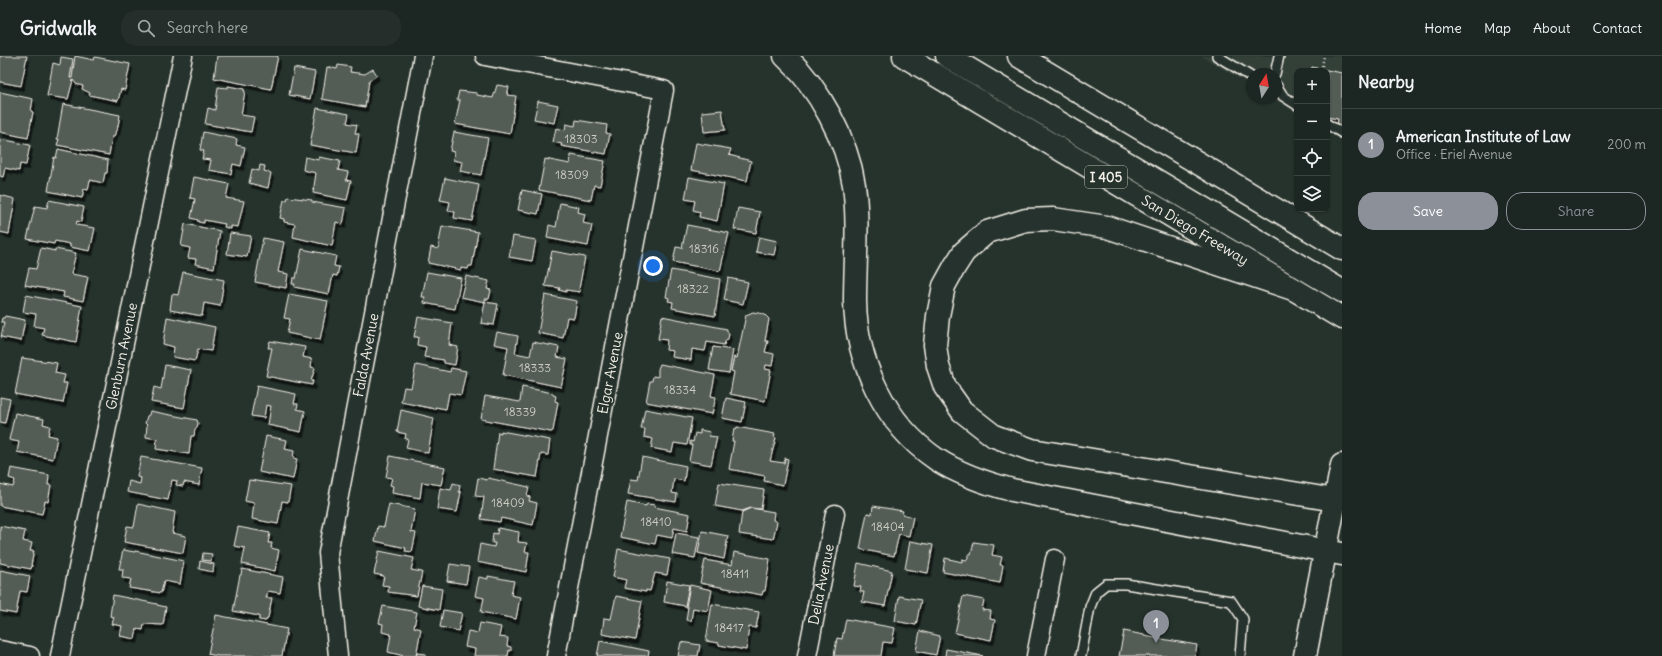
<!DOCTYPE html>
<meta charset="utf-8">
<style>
:root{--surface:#1c2622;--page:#252e2a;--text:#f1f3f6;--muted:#a0a5a5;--line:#3a4340;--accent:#8c9099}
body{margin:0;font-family:Delius,sans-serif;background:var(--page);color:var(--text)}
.controls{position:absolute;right:12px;top:12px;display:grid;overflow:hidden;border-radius:8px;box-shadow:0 1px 3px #0004}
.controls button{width:36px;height:36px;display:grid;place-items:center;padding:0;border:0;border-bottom:1px solid var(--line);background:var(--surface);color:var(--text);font:20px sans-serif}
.compass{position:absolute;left:1246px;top:12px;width:36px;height:36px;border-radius:50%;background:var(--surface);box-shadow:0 1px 3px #0004;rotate:11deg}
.you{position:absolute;left:653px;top:210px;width:14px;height:14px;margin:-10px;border:3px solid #fff;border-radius:50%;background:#1a73e8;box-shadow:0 0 0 6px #1a73e833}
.badge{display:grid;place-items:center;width:26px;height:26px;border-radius:50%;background:var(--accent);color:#fff;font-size:13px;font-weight:700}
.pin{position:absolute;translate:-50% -33px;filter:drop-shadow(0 1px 2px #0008)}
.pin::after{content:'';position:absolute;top:21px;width:14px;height:12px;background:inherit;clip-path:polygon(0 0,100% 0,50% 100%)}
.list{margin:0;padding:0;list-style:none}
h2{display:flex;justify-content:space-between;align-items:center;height:52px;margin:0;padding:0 16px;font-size:17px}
h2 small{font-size:13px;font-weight:400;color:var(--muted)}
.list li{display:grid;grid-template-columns:26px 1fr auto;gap:12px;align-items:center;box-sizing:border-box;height:72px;padding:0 16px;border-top:1px solid var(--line)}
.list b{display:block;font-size:15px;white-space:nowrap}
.list p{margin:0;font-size:13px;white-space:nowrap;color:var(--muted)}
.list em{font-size:13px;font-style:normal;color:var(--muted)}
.actions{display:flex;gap:8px;padding:12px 16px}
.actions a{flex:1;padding:9px 0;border:1px solid var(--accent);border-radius:16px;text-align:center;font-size:14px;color:var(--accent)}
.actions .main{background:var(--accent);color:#fff}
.icon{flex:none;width:22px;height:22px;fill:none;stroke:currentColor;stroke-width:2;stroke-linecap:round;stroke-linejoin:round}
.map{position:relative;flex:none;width:1342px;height:600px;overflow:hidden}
header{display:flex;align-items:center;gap:24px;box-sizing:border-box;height:56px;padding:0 20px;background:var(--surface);border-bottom:1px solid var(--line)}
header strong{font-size:19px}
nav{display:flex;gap:22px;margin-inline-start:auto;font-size:14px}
.search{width:280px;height:36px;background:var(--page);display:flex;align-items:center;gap:10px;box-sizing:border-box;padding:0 14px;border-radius:16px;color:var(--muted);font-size:15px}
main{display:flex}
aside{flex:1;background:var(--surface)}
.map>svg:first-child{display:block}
.built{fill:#333f39}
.building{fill:#525c55;stroke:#f4f1e8;filter:url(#shadow)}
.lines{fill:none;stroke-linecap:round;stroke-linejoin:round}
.lane-casing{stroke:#f4f1e8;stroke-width:12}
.street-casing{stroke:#f4f1e8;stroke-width:21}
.primary-casing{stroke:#f4f1e8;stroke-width:25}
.highway-casing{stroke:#f4f1e8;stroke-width:25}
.path{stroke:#f4f1e8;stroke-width:2.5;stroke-dasharray:1 3;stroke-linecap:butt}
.lane{stroke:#26332d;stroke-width:9}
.street{stroke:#26332d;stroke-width:18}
.primary{stroke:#26332d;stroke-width:22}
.highway{stroke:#26332d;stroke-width:22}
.labels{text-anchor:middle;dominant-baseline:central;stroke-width:3;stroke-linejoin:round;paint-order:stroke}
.number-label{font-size:12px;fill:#ccccc3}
.shield{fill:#26332d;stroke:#b6b8b0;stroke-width:1}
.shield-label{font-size:13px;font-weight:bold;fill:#f4f1e8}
.street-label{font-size:14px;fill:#f4f1e8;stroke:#26332d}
</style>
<header>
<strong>Gridwalk</strong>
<div class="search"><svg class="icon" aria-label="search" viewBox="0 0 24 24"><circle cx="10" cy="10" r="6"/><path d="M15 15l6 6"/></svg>Search here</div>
<nav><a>Home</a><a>Map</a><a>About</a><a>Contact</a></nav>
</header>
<main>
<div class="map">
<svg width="1342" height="600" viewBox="0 0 1342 600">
<defs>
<filter id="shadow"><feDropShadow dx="2.5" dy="4.5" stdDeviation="0" flood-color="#0009"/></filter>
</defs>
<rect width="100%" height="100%" fill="#26332d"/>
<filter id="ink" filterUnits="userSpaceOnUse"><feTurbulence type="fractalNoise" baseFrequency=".025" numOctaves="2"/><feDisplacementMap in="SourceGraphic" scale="8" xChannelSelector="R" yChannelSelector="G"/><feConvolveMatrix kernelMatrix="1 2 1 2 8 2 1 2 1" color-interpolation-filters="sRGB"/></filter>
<g filter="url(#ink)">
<path class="built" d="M1201,0H1342V84L1327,75V15H1297V57L1272,42H1276V18H1252V30Z"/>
<g class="building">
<path d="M0,0H27L21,30L0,26Z"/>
<path d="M75,0L94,4L95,1L130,8L125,34L121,33L118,45L89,39L90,37L82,33L83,30L76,28L73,24L68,43L47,40L53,7L60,9L61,1L73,3L70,22H72Z"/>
<path d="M217,0H278L271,33L214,22Z"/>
<path d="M338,9L351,11L350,16L365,18L373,13L377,19L369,25L365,51L322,43L327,11L337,13Z"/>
<path d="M1312,11L1342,17V71L1337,70L1338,63L1327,61V15H1311Z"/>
<path d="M294,12L315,16L310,43L289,39Z"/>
<path d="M497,29L509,31L507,39L516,40L510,78L455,68L460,44H457L459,35L477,37V39L493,42Z"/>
<path d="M228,30L244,33V35H245L241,59L254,61L251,76L205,68L208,52L215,54L218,31L228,32Z"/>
<path d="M0,36L33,43L31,55L33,56L28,82L0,76Z"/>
<path d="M538,45L558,49L554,67L534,63Z"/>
<path d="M63,48L120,59L117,75L116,74L114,81H112L109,99L57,89L59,83H57Z"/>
<path d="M317,52L349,58L347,67L357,69L355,77L359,78L356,97L310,89Z"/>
<path d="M722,54L725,74L704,76L702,56Z"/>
<path d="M576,64L607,69L606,77L610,78L606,98L561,90L562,88L553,86L556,72L565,74L566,68L575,70Z"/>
<path d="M203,76L237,83L236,89L245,91L241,110L233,108L231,118L209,114L211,104L202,103L204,95L200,94Z"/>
<path d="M454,76L488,82L481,119L460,115L462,106L453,104L454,96L450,95Z"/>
<path d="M0,83L30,89L26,109L20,108L19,115L5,112L3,121L0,120Z"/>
<path d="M696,87L731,93L729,99L751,105L747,125L691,114Z"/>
<path d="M58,93L108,104L107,117H105L103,127L90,124L88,134L84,133L82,142L48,135L54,101L56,102Z"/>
<path d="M571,99L605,105L600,130L594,129L591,144L539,134L545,103L570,108Z"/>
<path d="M305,101L319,104V101L340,105L338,114L348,116L346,124L351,125L347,144L313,137L316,117L303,114Z"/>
<path d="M260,109L265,110L264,115L271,117L268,132L249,127L252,113L259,115Z"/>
<path d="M194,121L229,128L226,142L244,145L238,171L231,170V173L224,171L225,168L204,164V167L198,166V164L191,162L195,143L190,142Z"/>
<path d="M689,121L724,128L717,165L699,161L700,156L693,154L695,145L685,143Z"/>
<path d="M445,122L479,129L472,165L454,162L455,156L448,155L450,146L440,144Z"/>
<path d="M522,134L542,138L538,158L518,154Z"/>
<path d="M0,139L15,143L9,178L0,176Z"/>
<path d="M288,141L312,144V146L346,152L343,168L336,166L332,190L293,181L295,168L284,166V163L280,162L284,144H287Z"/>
<path d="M49,144L84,151L81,166L77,165L76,169L95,172L90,195L70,191V188L55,185L54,188L27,183L35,150L47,152Z"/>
<path d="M560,147L579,151L578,156L585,158L583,167L592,169L588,190L547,182L549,169L556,171Z"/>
<path d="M738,152L760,156L756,177L734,173Z"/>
<path d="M185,168L220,175L214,212L195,208L196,203L188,202L190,192L181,190Z"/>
<path d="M687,169L729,177L720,215L673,206L676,191L682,192Z"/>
<path d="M442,170L478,176L472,210H469L468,213L461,212V214L428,207L431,191L438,193Z"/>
<path d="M230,177L251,180L247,201L227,198Z"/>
<path d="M513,180L536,184L532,205L509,201Z"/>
<path d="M759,181L777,185L774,199L756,196Z"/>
<path d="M263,182L284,186L278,216L288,218L286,232L255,226Z"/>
<path d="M41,192L55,195V193L76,197L71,218L88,221L83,245L63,241L64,236L25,229L29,212L36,213Z"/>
<path d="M302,193L336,200L334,210L339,211L337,220L333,219L329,238L294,231L295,228H292L293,222H296Z"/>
<path d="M552,195L585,201L579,233H580V236L566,234V236L559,234L560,232L545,230Z"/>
<path d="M671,214L720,223L715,260L672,252L673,246L668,245L669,242L666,241Z"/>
<path d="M183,216L224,224L220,250L204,247L202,260L170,254L172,238L178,239Z"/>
<path d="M427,216L461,222L455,253L424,247L425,241H422Z"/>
<path d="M466,220L489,225L487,233L491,234L489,243H485V246L461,241Z"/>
<path d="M728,222L748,226L743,248L724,244Z"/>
<path d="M289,238L328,245L320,284L287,277L290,263L284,262Z"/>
<path d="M26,239L82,250L76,286L42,279L44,272L34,270L36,258L23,256Z"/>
<path d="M545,239L577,245L574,262L567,261L563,282L538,277Z"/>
<path d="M485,246L498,248L494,269L481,267Z"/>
<path d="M753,256L764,258L769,263L765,285H768L765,296L774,298L772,310L766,309L765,313L771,314L765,345L730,338L734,316L731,315L734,301L737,302L746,259Z"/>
<path d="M5,260L25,264L21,285L1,281L4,266H1L2,262H4Z"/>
<path d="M662,260L727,273V275L729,278L728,283L725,286L724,289L707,286L705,295L692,293L691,304L672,301L673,295L666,294L667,284L658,283Z"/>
<path d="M167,261L215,271L211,295L198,293L195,305L173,301L174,291L163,288Z"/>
<path d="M418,261L452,267L449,289L458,291L455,309L444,307V304L424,301L426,291L417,289L418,281H414Z"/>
<path d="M497,276L518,280L515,297L530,300L533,286L559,291L557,301L567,303L561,331L503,319L508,291L494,288Z"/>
<path d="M270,285L305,291L303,301L312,303L311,311L315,312L311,325H313L312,329L266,320L272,292H268Z"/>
<path d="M713,291L733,294L729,317L709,314Z"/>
<path d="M22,302L57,307L55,317L65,319L63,327H67L63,347L15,338Z"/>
<path d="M660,308L715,319L711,340L716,341L712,358L646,346L650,325H652L653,320L658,321V313Z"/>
<path d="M165,309L191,314L184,352L151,346L154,331L161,333Z"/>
<path d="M416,309L450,316L451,312L466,315L461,339L449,337L446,353L435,351V353L401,346L404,331L411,332Z"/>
<path d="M257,330L296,338L294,348H298L297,353L305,355L301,376L268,369L271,350L266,349L264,362L251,360Z"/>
<path d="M522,331L553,337V339L556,340L555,345L558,346L553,375L551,376L481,363L485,340L520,346Z"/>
<path d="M0,341L10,343L5,367L0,366Z"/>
<path d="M726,342L746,346L742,366L722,362Z"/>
<path d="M645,353L692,362L687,389L674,387L672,396L651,392L653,383L644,381L645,373H641Z"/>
<path d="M401,354L434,362L428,397L406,392L408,383H405L406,378L397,376Z"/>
<path d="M150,355L197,364L198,367L197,371L195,373L194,380H191L189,398L156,393L157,383L146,381L147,369L145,367L147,360L149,359Z"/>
<path d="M15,357L44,363L43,368L50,370L48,379L57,381L53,403L17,396L19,386L9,384Z"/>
<path d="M737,371L775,378L774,381L776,382L770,405L784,407L785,402L788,403L783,429L764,425L765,420L729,413L734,385H732L734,373H736Z"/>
<path d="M700,374L710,376L709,380L717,381L711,409L689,405L692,389H690V385L693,386L695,377L700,378Z"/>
<path d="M501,375L550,384L548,399L541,398L537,421L493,413L498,376L501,377Z"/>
<path d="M266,380L287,384L285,393L294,395L293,402L297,403L293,423L259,416Z"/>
<path d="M390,400L445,411L441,429L422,426L420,442L392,437L393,430L390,429L392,422L386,421Z"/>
<path d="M141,401L202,412L199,429L184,426L183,430L176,429L177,425L172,424L168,444L127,436L129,425L140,428L141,422L137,421Z"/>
<path d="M642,401L686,410L684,425L674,423L672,437L677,438L676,446L628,438L631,423L638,424Z"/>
<path d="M11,412L49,419L48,429H51L48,446L45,445L42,458L0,450V428L13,431L15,424L9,422Z"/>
<path d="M478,422L487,424L488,422L529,431L527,440L530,441L529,445L537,447L533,469L501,462L500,466L481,463L484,441L475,440Z"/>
<path d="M249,424L291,430L288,446L282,445L278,468L252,463L254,447L245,445Z"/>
<path d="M453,427L460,429L459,436H461L457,456L437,453L440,432L451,434Z"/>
<path d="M719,427L764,434L761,453L751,452L742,455L715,450Z"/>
<path d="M627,446L646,450L647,448L655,449L654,451L690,458L687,475L674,472L672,482L657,479L655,488L620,481Z"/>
<path d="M138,448L175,456L172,477L186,480L183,497L124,486L127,470L134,471Z"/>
<path d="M389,448L415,453L411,476L416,477L412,496L405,495L406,492L375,485L378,470L384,471Z"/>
<path d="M873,450L903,455L902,458L913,461L909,480L899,478L894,500L860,493L867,457L872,458Z"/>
<path d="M751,452L774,456L773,464L777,466L773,483L739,478L742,456Z"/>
<path d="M0,470L25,475L23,485L32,487L30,495H34L31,509H32L31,513L0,507Z"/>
<path d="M238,471L270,477L268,487H272L271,492L279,494L275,515L242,508L245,492L234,490Z"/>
<path d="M498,472L519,476L518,486L527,487L525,496H529L526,516L477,506L480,488L494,491L495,487H492L493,477L497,478Z"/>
<path d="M702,475L728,480L724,503L698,497Z"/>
<path d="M676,477L699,481L695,502L672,498Z"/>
<path d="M910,485L933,489L928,517L905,513Z"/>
<path d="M974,486L994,489L992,499L1002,501L1000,509H1003L1000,527L943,516L945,502L962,506V503L967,504L969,498H971Z"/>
<path d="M618,493L670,503L667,519L655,517L650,535L646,534V536L624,532L626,524L613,521Z"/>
<path d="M123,494L135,496V495L184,505L180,528L164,525L161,537L129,532L131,523L122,522L123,513H119Z"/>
<path d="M379,495L414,502L411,514L422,516L417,540L388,536L389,530L382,529L384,520L374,518Z"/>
<path d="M734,496L770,503L765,535H763L762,539L700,527L705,504L732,509Z"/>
<path d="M203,497L212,498L211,505L202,504Z"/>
<path d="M200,505L214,508L213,516L199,513Z"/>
<path d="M858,507L892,515L885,550L862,546L864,536H860L861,531L854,530Z"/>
<path d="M450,508L469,511L466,528L447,525Z"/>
<path d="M242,513L283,521L280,537L268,535L266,542H272L268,562H267L266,565L259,564V560L233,555L240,519H241Z"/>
<path d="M0,514L30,520L27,536L20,535L16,558L0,555Z"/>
<path d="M488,520L514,525L511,539L520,541L516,563L481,556L484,542L475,540L479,521L488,523Z"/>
<path d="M667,525L689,529L685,550L664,546Z"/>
<path d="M690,529L712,534L708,555L693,552L691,565L686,564L688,551H686Z"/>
<path d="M422,530L442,533L439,554L418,550Z"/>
<path d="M113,539L157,548V549L166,551L163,569L144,568L143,574L137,573L135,583L120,580L122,570L112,568L114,561L110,560Z"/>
<path d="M616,540L642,545L635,584L602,578L604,562L611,563Z"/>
<path d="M899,540L921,544L916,569L895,565Z"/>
<path d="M963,540L984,544L982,554L991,555L990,563L995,564L991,584L955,577Z"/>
<path d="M712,548L759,556L756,572L749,571L746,594L719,589V587L706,585Z"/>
<path d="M383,550L417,556L414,571L421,573L416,600H404L388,596L391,578L382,576L383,568L379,567Z"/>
<path d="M443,554L462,557L458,575L440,571Z"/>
<path d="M216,559L287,573L282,600H217L208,598Z"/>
<path d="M846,563L895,572L892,587L883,586L881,600H834L837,582L842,583Z"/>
<path d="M480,567L501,571L499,581L508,582L507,590L511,591V595L509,594L508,600H474L475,593L465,591L468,575L478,577Z"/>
<path d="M920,575L940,580L936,599L916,595Z"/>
<path d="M1124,575L1144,579V580L1197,589L1195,600H1119Z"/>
<path d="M600,585L649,595L648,600H597Z"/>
<path d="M681,586L700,589L698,600H678Z"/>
<path d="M946,593L983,600H945Z"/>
<path d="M417,597L426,598L425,600H416Z"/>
</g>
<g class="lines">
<defs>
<g id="lane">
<path d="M1217,0L1250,20"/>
<path d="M1275,18L1279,0"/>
<path d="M1276,29L1283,40L1297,49"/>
<path d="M1327,68L1342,77"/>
<path d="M1081,600L1090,551L1096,536L1106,528H1126L1231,545L1243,563L1240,600"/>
</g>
<g id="street">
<path d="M485,0L664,34L556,600"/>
<path d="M0,594L30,600"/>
<path id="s1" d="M60,600L183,0"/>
<path id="s2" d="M338,600L328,497L423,0"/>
<path id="s3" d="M807,600L835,458"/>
<path d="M1036,600L1055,503"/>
</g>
<path id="primary" d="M1305,600L1342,409"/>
<g id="highway">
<path d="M785,0C819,31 847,84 854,129C859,167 855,206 855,245C856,306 885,368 936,403C959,418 985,427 1012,434L1342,498"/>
<path id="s4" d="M904,0L1342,262"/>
<path d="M947,0L1342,235"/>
<path d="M1019,0L1342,193"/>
<path d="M1293,233L1107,171L1053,163L1026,164L987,176L964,196L955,210L944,230L938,260L935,289L938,310L945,331L962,355L994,380L1032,394L1335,444"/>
</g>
</defs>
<use href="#lane" class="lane-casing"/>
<use href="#street" class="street-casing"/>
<use href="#primary" class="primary-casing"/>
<use href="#highway" class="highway-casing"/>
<path class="path" d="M1322,10L1324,0"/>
<use href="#lane" class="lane"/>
<use href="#street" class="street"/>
<use href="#primary" class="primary"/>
<use href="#highway" class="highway"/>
</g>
</g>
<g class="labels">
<g class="number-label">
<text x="581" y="82">18303</text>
<text x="572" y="118">18309</text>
<text x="704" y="192">18316</text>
<text x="693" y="232">18322</text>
<text x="535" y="311">18333</text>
<text x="680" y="333">18334</text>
<text x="520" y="355">18339</text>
<text x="508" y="446">18409</text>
<text x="656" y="465">18410</text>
<text x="888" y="470">18404</text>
<text x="735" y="517">18411</text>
<text x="729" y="571">18417</text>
</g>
<rect class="shield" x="1085" y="110" width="42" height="22" rx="3"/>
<g class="shield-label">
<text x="1106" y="121">I 405</text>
</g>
<g class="street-label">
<text stroke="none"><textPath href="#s4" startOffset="339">San Diego Freeway</textPath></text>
<text stroke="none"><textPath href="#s2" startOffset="305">Falda Avenue</textPath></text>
<text stroke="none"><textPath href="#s1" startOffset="306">Glenburn Avenue</textPath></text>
<text transform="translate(610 317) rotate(-79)">Elgar Avenue</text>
<text stroke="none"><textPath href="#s3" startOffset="73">Delia Avenue</textPath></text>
</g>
</g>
</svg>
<div class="controls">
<button>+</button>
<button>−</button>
<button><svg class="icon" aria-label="locate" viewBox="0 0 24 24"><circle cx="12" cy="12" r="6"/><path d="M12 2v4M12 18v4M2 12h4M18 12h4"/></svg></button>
<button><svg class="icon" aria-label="layers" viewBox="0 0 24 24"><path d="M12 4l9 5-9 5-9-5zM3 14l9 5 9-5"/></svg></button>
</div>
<svg class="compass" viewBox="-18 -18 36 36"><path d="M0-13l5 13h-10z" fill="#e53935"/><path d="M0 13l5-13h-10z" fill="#a0a5a5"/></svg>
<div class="you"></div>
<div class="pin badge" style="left:1156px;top:587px">1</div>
</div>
<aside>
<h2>Nearby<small></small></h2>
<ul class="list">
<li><span class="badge">1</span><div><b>American Institute of Law</b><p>Office · Eriel Avenue</p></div><em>200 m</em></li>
</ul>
<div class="actions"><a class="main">Save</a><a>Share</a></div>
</aside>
</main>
